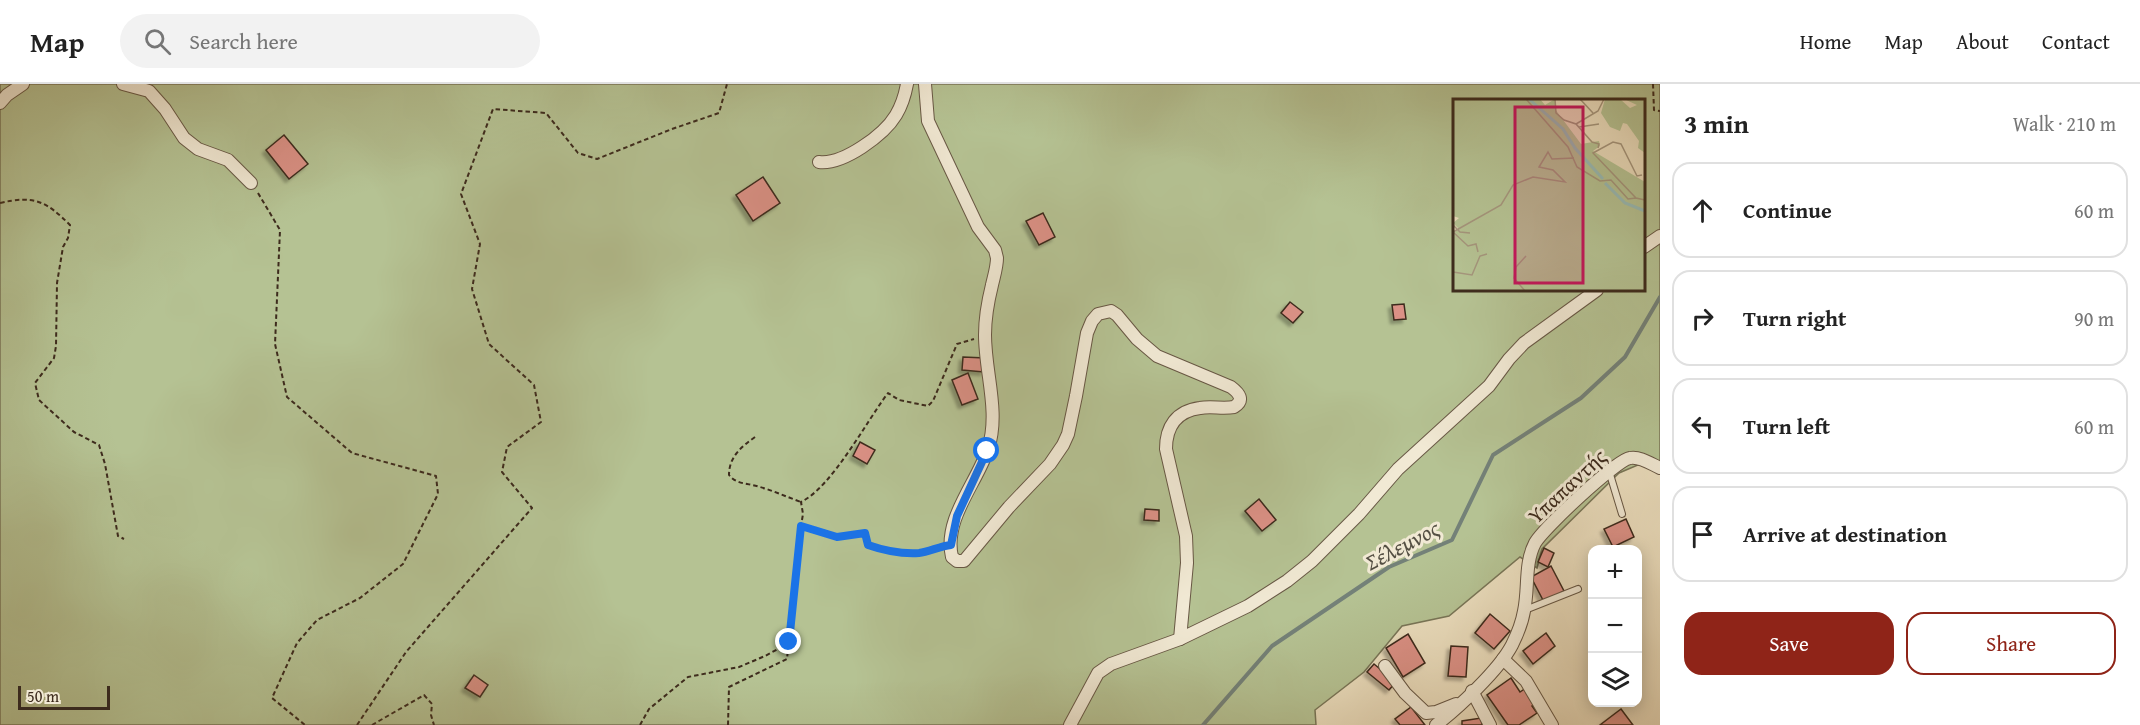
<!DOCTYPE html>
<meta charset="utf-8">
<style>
:root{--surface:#fff;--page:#f2f2f2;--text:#222;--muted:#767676;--line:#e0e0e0;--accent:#8f2418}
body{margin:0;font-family:"Gentium Book Plus",serif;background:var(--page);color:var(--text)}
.controls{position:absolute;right:18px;bottom:18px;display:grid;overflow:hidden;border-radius:12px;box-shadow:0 3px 15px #0003}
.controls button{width:54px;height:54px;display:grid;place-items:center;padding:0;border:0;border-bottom:2px solid var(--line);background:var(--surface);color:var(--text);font:30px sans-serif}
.scale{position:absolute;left:18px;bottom:15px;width:92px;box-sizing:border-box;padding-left:6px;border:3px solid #3d2b1d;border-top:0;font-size:16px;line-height:21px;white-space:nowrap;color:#3d2b1d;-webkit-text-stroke:4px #f1e9d4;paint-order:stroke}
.stop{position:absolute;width:18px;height:18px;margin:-14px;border:4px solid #1a73e8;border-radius:50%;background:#fff}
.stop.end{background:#1a73e8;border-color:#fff;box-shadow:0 2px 6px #0008}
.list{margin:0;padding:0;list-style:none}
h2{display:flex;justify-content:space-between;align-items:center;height:78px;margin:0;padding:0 24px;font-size:26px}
h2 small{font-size:20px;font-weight:400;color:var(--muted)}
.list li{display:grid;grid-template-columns:39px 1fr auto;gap:18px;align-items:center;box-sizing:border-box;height:96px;margin:0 12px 12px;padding:0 12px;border:2px solid var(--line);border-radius:18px}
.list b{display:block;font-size:22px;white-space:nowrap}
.list em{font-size:20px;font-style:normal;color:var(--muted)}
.actions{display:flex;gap:12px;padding:18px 24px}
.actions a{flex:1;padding:14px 0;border:2px solid var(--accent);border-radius:18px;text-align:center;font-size:21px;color:var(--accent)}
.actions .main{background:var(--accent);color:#fff}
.icon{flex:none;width:33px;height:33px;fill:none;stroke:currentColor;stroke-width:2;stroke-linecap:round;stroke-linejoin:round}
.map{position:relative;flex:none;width:1660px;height:641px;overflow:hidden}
header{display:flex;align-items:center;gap:36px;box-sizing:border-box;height:84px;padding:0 30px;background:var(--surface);border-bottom:2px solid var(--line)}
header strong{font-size:28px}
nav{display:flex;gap:33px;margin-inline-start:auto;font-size:21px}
.search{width:420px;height:54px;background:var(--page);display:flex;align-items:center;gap:15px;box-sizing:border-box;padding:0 21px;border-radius:33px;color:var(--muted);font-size:22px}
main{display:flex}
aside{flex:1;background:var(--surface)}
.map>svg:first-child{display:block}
.green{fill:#b5c293;stroke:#797658;stroke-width:1.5;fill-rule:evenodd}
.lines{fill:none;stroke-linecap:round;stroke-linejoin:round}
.stream{stroke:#748178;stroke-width:4}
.building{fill:#db9186;stroke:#3d2b1d;stroke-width:1.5;filter:url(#shadow)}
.service-casing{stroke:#685845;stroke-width:8}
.minor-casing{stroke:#685845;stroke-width:14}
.path{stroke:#3d2b1d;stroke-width:2;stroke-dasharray:4.5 3;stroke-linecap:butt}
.service{stroke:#f1e9d4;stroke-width:6}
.minor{stroke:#f1e9d4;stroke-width:12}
.route{stroke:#1a73e8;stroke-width:8}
.labels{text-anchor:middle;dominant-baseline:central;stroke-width:6;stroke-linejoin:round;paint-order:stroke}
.street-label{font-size:21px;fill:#3d2b1d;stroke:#f1e9d4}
.water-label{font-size:22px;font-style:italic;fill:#544f43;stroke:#f1e9d4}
.inset-river{fill:none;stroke:#98bbb5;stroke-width:3}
.inset-road{fill:none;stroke:#a5967d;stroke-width:1.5}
.view{fill:#c2185b;fill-opacity:0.15;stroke:#c2185b;stroke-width:3}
.inset-edge{fill:none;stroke:#3d2b1d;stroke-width:3}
</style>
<header>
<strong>Map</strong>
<div class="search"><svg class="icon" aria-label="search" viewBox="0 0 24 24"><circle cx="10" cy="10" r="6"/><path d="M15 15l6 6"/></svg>Search here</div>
<nav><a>Home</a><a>Map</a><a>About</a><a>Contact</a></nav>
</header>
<main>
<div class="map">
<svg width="1660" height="641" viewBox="0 0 1660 641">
<defs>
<filter id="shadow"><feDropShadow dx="-3.5" dy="3.5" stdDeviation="1.5" flood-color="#0004"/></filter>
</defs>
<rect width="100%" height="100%" fill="#eaddbd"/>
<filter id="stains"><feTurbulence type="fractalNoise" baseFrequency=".00333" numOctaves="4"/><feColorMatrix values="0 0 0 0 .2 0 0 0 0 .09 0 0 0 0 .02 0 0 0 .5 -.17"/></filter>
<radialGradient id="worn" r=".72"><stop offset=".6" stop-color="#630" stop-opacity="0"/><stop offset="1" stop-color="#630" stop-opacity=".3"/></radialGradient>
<path class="green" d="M0,0H1660V389L1640,380L1619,389L1542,465L1537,484L1520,473L1449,532L1402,542L1364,588L1315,626L1316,641H0ZM1454,16H1644V206H1454Z"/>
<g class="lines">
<path class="stream" d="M1203,641L1272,562L1389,483L1452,456L1493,371L1581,314L1625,273L1660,213"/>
</g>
<g class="building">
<path d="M284,51L308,80L289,95L266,66Z"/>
<path d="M763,93L780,119L753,137L736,111Z"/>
<path d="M1043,129L1055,153L1039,161L1026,137Z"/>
<path d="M1290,218L1303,228L1293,239L1281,229Z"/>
<path d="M1404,220L1406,235L1394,236L1392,221Z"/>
<path d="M963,273L985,274L984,288L962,286Z"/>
<path d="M968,289L978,315L962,321L952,296Z"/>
<path d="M860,358L875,366L867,380L853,372Z"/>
<path d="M1259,415L1276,436L1262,447L1245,427Z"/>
<path d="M1145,425L1159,426V437L1144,436Z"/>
<path d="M1626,435L1634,453L1613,463L1604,445Z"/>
<path d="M1544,464L1554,469L1548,483L1538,478Z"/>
<path d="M1551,482L1564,507L1544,518L1531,493Z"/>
<path d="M1490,530L1510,547L1494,565L1475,549Z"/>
<path d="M1546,549L1555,562L1533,580L1523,567Z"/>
<path d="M1408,550L1425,579L1403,593L1386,564Z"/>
<path d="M1451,562L1468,563L1466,593L1448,592Z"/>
<path d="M1374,580L1396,598L1389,606L1367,588Z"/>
<path d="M474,591L488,601L480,613L465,604Z"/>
<path d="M1511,594L1520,608L1526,604L1536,620L1532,622L1537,629L1519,641H1508L1487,611Z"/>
<path d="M1411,623L1425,641H1400L1395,635Z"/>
<path d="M1621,625L1633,641H1600Z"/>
<path d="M1481,634L1482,641H1462V637Z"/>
</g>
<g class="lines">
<defs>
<g id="service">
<path d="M1609,387L1622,430"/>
<path d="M1525,526L1578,505"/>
</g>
<g id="minor">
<path d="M123,0L149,7L165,25L184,54L198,65L228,76L251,99"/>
<path d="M925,0L928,37L978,143L995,166L997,174C997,183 994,192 992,201C988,217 985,235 985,251C985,289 1000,328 988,365C977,399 943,435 952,473L957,477H964L1009,423L1050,380L1063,361L1068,350L1076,312L1087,249L1092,237L1098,230L1111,227L1117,231L1137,255L1157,272L1231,303C1239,309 1245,316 1234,323C1223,325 1211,322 1200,324C1176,327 1166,343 1166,365L1186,452L1187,479L1180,555"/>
<path d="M0,19L7,11L23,0"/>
<path d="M819,78C843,81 884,51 896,31C902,21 905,11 907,0"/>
<path d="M1644,163L1660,152"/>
<path d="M1503,575L1526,597L1552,641"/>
<path d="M1385,582L1405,609L1426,629L1436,628L1456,620"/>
<path d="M1472,607L1490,641"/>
<path d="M1070,641L1098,589L1111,580L1180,555L1248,522L1287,497L1312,477L1359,430L1398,385L1489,302L1509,275L1524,259L1597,206"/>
<path d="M1436,641C1458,624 1499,586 1512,561C1517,551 1522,539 1524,527C1529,505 1524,480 1535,459C1543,445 1616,376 1630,374C1640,372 1651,380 1660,384"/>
</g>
</defs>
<use href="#service" class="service-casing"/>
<use href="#minor" class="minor-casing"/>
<g class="path">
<path d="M1653,0L1654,26L1660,27"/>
<path d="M258,109L280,146L275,260L287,313L352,369L436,392L438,410L403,480L360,514L317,536L297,559L272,614L305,641"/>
<path d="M0,119C34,111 46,117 70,141L68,154L63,163L57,199L56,262L54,274L35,299L39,316L74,348L99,361L105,380L118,452L124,455"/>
<path d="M755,353C741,363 729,373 729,391C737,401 749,399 760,403C774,407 787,413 801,418"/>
<path d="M939,463L921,469L888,468L868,461L865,449L838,453L801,442L803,430L801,418C832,403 866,338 888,309L899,316L928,322L933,317L957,260L974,255"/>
<path d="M357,641L406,568L532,424L502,388L507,363L541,338L534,301L489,260L472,205L480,160L461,110L493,25L546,29L578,69L597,75L672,45L719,29L727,0"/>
<path d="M372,641L424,611L432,620L431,631L434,641"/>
<path d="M640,641L649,625L688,593L739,583L765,572L789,559"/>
<path d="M728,641L729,603L787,575L800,444"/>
</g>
<use href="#service" class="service"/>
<use href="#minor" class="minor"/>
</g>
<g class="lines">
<path class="route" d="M789,558L801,442L837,453L865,449L868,461C885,467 901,470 919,469C929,468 940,462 951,461L957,432L987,367"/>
</g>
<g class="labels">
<g class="street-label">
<text transform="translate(1567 402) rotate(-43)">Υπαπαντής</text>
</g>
<g class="water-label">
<text transform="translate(1402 461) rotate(-28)">Σέλεμνος</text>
</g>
</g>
<g transform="translate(1453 15)">
<rect width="192" height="192" fill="#eaddbd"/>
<path d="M0,0H87L92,6L102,0V10L128,45L146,42L147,47L140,52L192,83V192H0V134L6,130L0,124L6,119L0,117ZM152,0H167L177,9L184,6L171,0H192V54L185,49L186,42L174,25L170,24L167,32L157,28L148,14Z" fill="#b5c293"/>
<path class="inset-river" d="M76,0L110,30L122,49L150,80M152,84L172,104L192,112"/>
<path class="inset-road" d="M73,0L115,48L124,68L147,82L158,81L175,100L183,99M102,0L103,14L111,21L123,25L139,43L146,45L145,49M127,0L140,14M123,25L145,12L151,0M126,28L146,25M189,76L184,77L168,45L160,43L140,54L183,99L192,101M0,126L7,133L17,134M0,133L48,106L60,86L80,78L112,83L100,71L86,68L95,53L99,60L121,59M0,133L15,147L23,145L25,153M0,173L19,176L27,157L34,155M72,192L61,179L63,168L73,157"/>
<path class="view" d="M62,8H130V184H62Z"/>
<rect width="192" height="192" class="inset-edge"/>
</g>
<rect width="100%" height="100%" filter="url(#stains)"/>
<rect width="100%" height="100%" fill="url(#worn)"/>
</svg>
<div class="controls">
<button>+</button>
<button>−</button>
<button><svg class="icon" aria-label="layers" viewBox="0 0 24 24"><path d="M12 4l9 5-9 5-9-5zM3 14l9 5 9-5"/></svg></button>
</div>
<div class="scale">50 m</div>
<div class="stop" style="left:987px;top:367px"></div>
<div class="stop end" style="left:789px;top:558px"></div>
</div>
<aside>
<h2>3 min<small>Walk · 210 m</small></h2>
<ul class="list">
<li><svg class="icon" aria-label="ahead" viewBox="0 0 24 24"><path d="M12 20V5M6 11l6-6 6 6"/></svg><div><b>Continue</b></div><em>60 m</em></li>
<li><svg class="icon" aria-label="right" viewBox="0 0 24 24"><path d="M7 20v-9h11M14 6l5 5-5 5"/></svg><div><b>Turn right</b></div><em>90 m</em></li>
<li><svg class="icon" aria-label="left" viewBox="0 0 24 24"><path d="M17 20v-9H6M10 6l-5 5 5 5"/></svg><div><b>Turn left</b></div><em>60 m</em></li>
<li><svg class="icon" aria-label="arrive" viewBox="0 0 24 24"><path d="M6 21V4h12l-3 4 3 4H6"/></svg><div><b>Arrive at destination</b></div></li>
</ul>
<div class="actions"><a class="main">Save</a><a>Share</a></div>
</aside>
</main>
